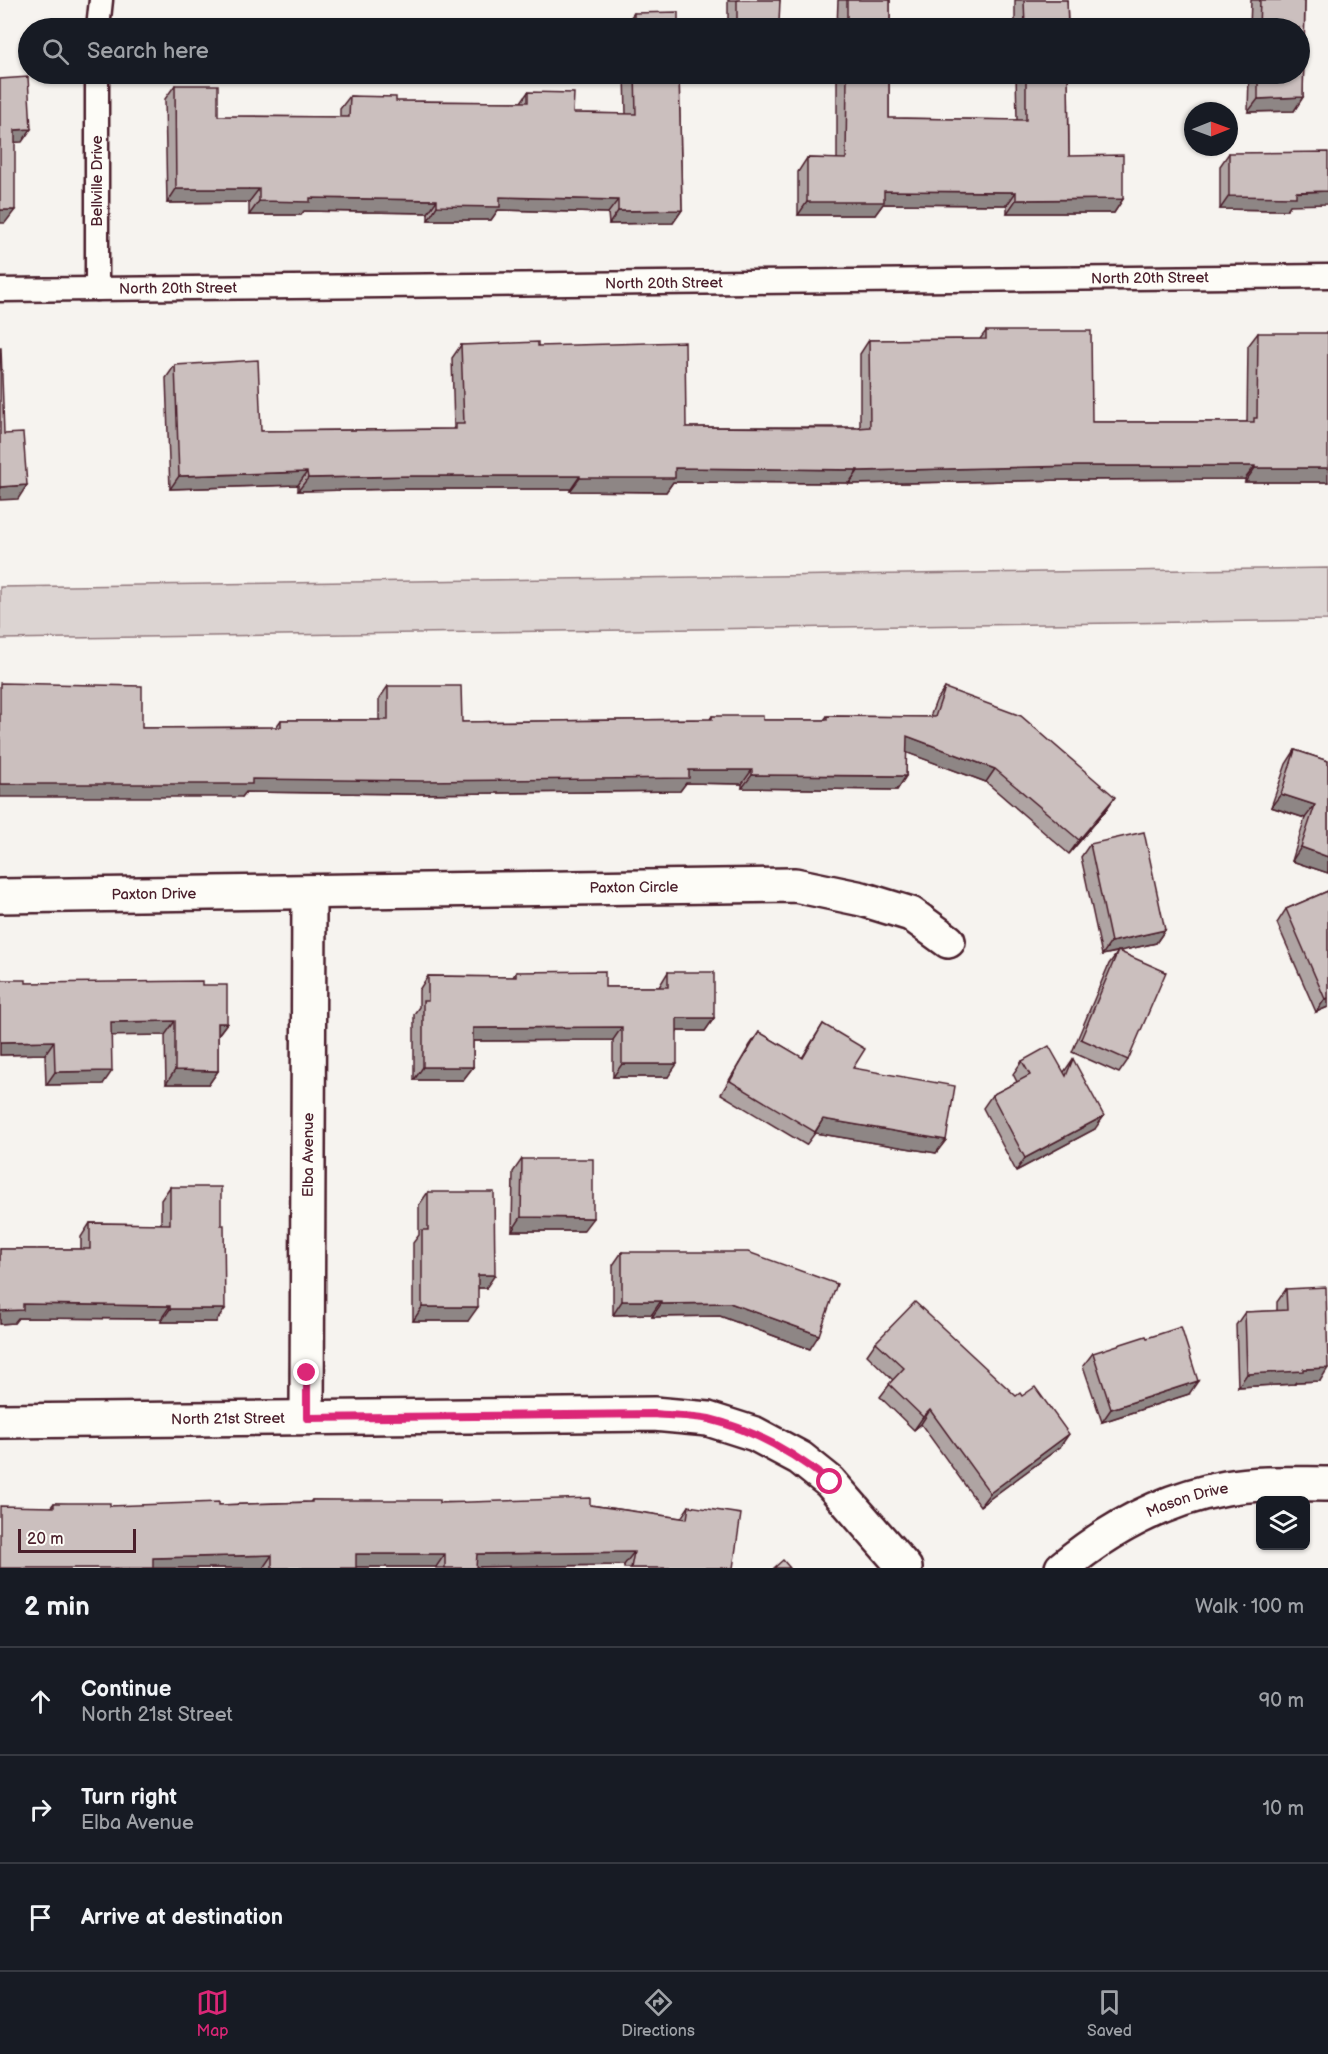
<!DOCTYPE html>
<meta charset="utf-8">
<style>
:root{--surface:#171b24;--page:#242831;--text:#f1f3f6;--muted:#9ea1a6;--line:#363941;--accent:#db2777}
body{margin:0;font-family:"Balsamiq Sans",sans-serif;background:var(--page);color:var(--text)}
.controls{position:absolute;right:18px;bottom:18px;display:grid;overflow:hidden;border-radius:9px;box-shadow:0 2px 4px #0004}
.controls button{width:54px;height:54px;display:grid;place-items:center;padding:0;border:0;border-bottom:2px solid var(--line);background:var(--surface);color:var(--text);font:30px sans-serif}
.compass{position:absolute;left:1184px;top:102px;width:54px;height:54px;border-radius:50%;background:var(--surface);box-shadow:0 2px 4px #0004;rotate:89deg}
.scale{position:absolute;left:18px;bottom:15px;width:118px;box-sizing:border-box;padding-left:6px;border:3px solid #4a1f2b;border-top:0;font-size:16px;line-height:21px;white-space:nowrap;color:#4a1f2b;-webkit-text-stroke:4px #fdfcf7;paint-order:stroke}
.stop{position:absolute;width:18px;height:18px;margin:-14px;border:4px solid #db2777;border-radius:50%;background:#fff}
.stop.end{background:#db2777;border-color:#fff;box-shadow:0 2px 6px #0008}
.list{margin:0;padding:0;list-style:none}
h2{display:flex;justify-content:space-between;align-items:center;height:78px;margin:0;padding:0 24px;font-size:26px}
h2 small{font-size:20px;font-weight:400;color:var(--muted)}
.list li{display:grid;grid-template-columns:39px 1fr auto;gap:18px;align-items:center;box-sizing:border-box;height:108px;padding:0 24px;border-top:2px solid var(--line)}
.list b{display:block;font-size:22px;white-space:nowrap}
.list p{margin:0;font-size:20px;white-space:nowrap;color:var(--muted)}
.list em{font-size:20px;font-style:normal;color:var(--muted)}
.icon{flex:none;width:33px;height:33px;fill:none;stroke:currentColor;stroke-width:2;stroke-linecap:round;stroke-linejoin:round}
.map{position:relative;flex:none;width:1328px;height:1568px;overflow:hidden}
.search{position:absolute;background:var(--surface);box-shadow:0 2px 4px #0004;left:18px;right:18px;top:18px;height:66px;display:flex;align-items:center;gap:15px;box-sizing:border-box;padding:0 21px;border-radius:33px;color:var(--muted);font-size:22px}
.sheet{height:402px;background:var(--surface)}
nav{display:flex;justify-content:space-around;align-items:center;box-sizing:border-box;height:84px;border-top:2px solid var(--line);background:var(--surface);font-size:16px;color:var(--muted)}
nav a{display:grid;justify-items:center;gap:3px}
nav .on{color:var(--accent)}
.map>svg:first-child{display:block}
.green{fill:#dcd4d2;stroke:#937a7e;stroke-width:1.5}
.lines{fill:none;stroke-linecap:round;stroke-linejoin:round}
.lane-casing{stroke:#4a1f2b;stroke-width:27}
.street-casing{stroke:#4a1f2b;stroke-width:38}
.lane{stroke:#fdfcf7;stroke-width:22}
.street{stroke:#fdfcf7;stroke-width:33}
.wall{fill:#afa4a3;stroke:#4a1f2b;stroke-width:1.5}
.shaded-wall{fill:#8e8685;stroke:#4a1f2b;stroke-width:1.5}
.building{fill:#cbbfbe;stroke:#4a1f2b;stroke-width:1.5}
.route{stroke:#db2777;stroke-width:8}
.labels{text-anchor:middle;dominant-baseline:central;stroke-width:6;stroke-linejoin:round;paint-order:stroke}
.street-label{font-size:15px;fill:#4a1f2b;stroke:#fdfcf7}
</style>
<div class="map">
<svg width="1328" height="1568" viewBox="0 0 1328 1568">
<rect width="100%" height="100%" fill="#f6f3ef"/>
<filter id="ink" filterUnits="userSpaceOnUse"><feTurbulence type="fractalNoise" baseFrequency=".0167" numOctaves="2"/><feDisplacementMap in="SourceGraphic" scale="12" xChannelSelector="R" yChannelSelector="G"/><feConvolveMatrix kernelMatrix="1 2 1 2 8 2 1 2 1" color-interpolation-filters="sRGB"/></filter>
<g filter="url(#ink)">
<path class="green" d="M1328,568V620L0,639V587Z"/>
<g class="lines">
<defs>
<g id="lane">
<path d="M98,28L101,0"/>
<path d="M97,289V74"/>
<path id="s1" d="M0,290L1328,276"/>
</g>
<g id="street">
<path id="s2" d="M0,896L795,885L862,899L911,914L948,941"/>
<path id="s3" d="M307,1417L309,893"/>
<path id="s4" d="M0,1421L654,1414L708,1419L755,1434L800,1458L830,1482L905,1568"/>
<path id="s5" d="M1062,1568C1110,1528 1164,1499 1226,1488C1259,1482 1295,1484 1328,1484"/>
</g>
</defs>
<use href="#lane" class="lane-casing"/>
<use href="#street" class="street-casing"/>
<use href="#lane" class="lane"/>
<use href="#street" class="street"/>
</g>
<g class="wall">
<path d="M728,0H780L775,28H728Z"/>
<path d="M838,0H890V28H837Z"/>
<path d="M1015,0H1067L1068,28H1015Z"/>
<path d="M1251,0H1305L1303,97L1294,111L1248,112L1249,74H1299V28H1250Z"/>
<path d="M634,13L678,28H624V26Z"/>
<path d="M625,74H679L682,210L673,223L609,224L608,213L498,210L491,220H428V213L304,211L301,215H249V202L167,203L165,99L175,85L218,116L340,117V109L350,96L396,101L521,102L528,92L573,113L626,114Z"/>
<path d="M837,74H889V118L1017,120L1016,74H1068L1069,156L1123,199L1114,213H1007V205L883,204L875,215H798V172L807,158L837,159Z"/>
<path d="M1229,153L1290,205L1287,210L1220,209V166Z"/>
<path d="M986,331L1092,422H1247L1248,346L1258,333L1328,482H1245V479L1069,480L849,484V483L673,482L666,492L570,491L571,489H403L298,491V485L170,489L166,378L175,365L261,431L453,429L454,427L452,358L461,345L538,346L686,427H860V354L869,340L980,339Z"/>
<path d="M388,686L462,722L710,719L712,716L763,720H824L827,716L930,717L936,701L945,688L1106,810L1069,854L986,782L906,752V776L897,790L742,788V784L686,783L680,791L414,794L246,792L242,797L142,728L276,727L281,720H379V699Z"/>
<path d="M1295,750L1328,761V873L1292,861L1305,818L1271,807L1286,764Z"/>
<path d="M1090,844L1165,930L1156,943L1119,951L1128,1060L1119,1073L1072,1052L1109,964L1118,952L1102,955L1081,857Z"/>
<path d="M1328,891V1007L1316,1012L1277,923L1286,909Z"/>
<path d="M516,972L605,987H659L668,972L714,1018L705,1031H677L668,1077H613V1040L473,1041V1067L463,1080H414V1014L419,1007V990L428,976L513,977Z"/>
<path d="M0,980L26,983L202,985L227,1023L218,1035V1071L209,1084H166L165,1035H112L103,1084L46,1085L45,1054L0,1055Z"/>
<path d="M823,1024L853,1068L946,1140L936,1153L815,1133L806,1145L721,1094L750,1045L759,1032L802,1058Z"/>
<path d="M1073,1059L1095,1129L1016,1171L983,1108L992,1095L1017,1082L1013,1074L1022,1061L1064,1072Z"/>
<path d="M522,1159L583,1231H512L513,1172Z"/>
<path d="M170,1187L216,1322H161V1319L18,1318L14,1323L0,1324V1249H81V1237L90,1223L161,1224V1200Z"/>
<path d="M428,1192L486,1288H478L468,1321H413V1243L419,1235V1205Z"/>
<path d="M622,1252L810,1349L720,1316L652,1317V1314L613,1315V1265Z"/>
<path d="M1286,1289L1320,1381L1296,1382L1294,1384L1238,1387L1236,1325L1245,1312L1277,1311V1302Z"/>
<path d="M876,1342L1060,1447L980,1506L921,1424L914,1430L880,1397L893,1380L867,1355Z"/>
<path d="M1093,1353L1189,1394L1102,1422L1083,1366Z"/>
<path d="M312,1500L590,1505L681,1518L689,1506L733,1568H624V1565L476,1567V1568H436V1567H356V1568H0L54,1503L110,1506L219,1505L310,1502Z"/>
</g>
<g class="shaded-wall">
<path d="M737,22L779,23L775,28H733Z"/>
<path d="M1303,97L1294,111L1248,112L1258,99Z"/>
<path d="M31,129L22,142L5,143L15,130Z"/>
<path d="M176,189H259L249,202L167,203Z"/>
<path d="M884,191L1016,192L1007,205L883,204L875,215H798L807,202Z"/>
<path d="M1328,191V204L1290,205L1287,210L1220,209L1229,196Z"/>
<path d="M500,197L618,200L608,213L498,210L491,220H428L437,206Z"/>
<path d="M310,198L437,200L428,213L304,211L301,215H249L259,201Z"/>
<path d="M1123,199L1114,213H1007L1016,200Z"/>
<path d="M0,210H15L5,223H0Z"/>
<path d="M682,210L673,223L609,224L618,211Z"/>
<path d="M1078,466H1255L1245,479L1069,480L849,484L858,471Z"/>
<path d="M675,468L858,470L849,483L673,482L666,492L570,491L580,478Z"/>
<path d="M1255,468H1328V482H1245Z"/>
<path d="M307,472L298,485L170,489L179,476Z"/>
<path d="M412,476H580L571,489H403L298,491L308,478Z"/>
<path d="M27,485L18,499L0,500V487Z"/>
<path d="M907,736L995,769L986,782L897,749Z"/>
<path d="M689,770H752L742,784L686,783L680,791L414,794L246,792L242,797H0V784Z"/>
<path d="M752,775L906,776L897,790L742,788Z"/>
<path d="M1281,794L1315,805L1305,818L1271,807Z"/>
<path d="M1115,797L1106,810L1069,854L1079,840Z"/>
<path d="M1301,847L1328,857V873L1292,861Z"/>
<path d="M1165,930L1156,943L1102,955L1111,942Z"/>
<path d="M1328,998V1007L1316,1012L1325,999Z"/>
<path d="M677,1018H714L705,1031H668Z"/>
<path d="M175,1021L165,1035L102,1036L111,1022Z"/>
<path d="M218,1023H227L217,1036Z"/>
<path d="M622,1027L613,1040L464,1041L473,1028Z"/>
<path d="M54,1041L45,1054L0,1055V1042Z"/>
<path d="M622,1064H677L668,1077H613Z"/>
<path d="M423,1067H473L463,1080H414Z"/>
<path d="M175,1070L218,1071L209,1084H166Z"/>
<path d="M112,1071L103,1084L46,1085L55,1072Z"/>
<path d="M1104,1116L1095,1129L1016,1171L1025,1158Z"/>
<path d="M823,1119L946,1140L936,1153L815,1133Z"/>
<path d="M521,1217L593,1218L583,1231H512Z"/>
<path d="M478,1275H495L486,1288H468Z"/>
<path d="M622,1301H661L652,1314L613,1315Z"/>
<path d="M730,1303L819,1335L810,1349L720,1316L652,1317L661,1304Z"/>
<path d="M23,1304L170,1306L161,1319L18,1318L14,1323L0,1324V1311Z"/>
<path d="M422,1307H478L468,1321H413Z"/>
<path d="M170,1309H225L216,1322H161Z"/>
<path d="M1328,1368L1320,1381L1296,1382L1294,1384L1238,1387L1247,1374L1303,1369Z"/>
<path d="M1198,1381L1189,1394L1102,1422L1111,1409Z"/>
<path d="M930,1410L921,1424L914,1430L923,1417Z"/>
<path d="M1069,1434L1060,1447L980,1506L990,1493Z"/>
<path d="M634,1552L624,1565L467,1567L477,1554Z"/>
<path d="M356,1554H445L436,1567H347Z"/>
<path d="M272,1555L263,1568H147L153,1558Z"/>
</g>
<g class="building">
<path d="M737,0H780L779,23L737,22Z"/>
<rect x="847" y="0" width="43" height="28"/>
<path d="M1024,0H1067L1068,28H1025Z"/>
<path d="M1260,0H1305L1303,97L1258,99V74H1299V28H1259Z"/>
<path d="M678,12V28H634V13Z"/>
<path d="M635,74H679L682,210L618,211V200L500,197V207L437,206V200L310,198V202L259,201V189H176L175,85H218V116L349,117L350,96L396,97V101L528,102V92L574,93L573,113L636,114Z"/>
<path d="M847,74H889V118L1026,120V74H1068L1069,156L1123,155V199L1016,200V192L884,191V202H807V158L846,159Z"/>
<path d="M28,77L31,129L15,130V210H0V79Z"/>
<path d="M1328,152V191L1296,192V197L1229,196V153Z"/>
<path d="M986,331H1091L1092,422H1254V418H1257L1258,333H1328V468H1255V466H1078L858,471V470L675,468V478H580V476H412L308,478L307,472L179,476L175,365L258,360L261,431L456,429V424H464L461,345L538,342V346L685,342L686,427L858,428L870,427L869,340L986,339Z"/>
<path d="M0,348H1L4,434L23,433L27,485L0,487Z"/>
<path d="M0,683L142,686V728L281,727V720H388V686H461L462,722L712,719V716H763V720H827V716L935,717L945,688L1021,716L1115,797L1079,840L995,769L907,736L906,776L752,775V770H689V778L423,781L252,779V784H0Z"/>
<path d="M1295,750L1328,761V857L1301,847L1315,805L1281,794Z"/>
<path d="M1144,832L1165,930L1111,942L1090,844Z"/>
<path d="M1328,891V998L1325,999L1286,909Z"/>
<path d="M1118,951L1166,972L1128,1060L1081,1039Z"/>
<path d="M605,971V987H668V972H714V1018H677V1064H622V1027L473,1028V1067H423V1001H428V976L516,977V972Z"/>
<path d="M0,980H26V983L202,981V985H227V1023H218V1071L175,1070V1021L111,1022L112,1071L55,1072L54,1041L0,1042Z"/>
<path d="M823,1024L865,1049L853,1068L955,1086L946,1140L823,1119L815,1132L730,1081L759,1032L803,1058Z"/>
<path d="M1049,1046L1066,1076L1073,1059L1104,1116L1025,1158L992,1095L1030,1075L1022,1061Z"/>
<path d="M522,1159H593V1218L521,1217Z"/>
<path d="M170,1187H221V1225H224L225,1309H170V1306L23,1304V1310L0,1311V1249H90V1223L170,1224Z"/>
<path d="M428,1192H494L495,1275H478V1307H422V1230H428Z"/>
<path d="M622,1252H748L837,1284L819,1335L730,1303L661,1304V1301H622Z"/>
<path d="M1326,1287L1328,1368L1303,1369V1371L1247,1374L1245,1312L1287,1310L1286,1289Z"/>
<path d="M915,1302L1016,1396L1020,1393L1022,1396L1035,1387L1069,1434L990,1493L930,1410L923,1417L889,1384L904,1368L876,1342Z"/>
<path d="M1181,1327L1198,1381L1111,1409L1093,1353L1146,1336L1147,1338Z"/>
<path d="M590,1498V1505L687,1519L689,1506L741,1514L733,1568H631L634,1552L477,1554L476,1568H445V1554H356V1568H272V1555L153,1558V1568H0V1506L54,1507V1503H110V1506L219,1502V1505L312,1502V1500H439V1503Z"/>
<path d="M783,1560L790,1568H774Z"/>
</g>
</g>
<g class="lines" filter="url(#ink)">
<path class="route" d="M307,1373V1418L654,1414C672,1416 691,1415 709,1419C755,1430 794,1453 830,1482"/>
</g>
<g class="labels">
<g class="street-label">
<text transform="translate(97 181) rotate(-90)">Bellville Drive</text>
<text stroke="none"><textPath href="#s1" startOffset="1150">North 20th Street</textPath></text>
<text stroke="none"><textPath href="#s1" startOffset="664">North 20th Street</textPath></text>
<text stroke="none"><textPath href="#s1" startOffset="178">North 20th Street</textPath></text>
<text stroke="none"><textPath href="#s2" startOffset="634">Paxton Circle</textPath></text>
<text stroke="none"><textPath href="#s2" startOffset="154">Paxton Drive</textPath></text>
<text stroke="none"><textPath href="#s3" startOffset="262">Elba Avenue</textPath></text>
<text stroke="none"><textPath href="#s4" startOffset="228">North 21st Street</textPath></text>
<text stroke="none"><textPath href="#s5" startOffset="144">Mason Drive</textPath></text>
</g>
</g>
</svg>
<div class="controls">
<button><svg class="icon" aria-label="layers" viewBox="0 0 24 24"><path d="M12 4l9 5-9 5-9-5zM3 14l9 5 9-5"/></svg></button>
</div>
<svg class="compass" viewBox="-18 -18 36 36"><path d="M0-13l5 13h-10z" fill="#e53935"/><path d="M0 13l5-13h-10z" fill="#9ea1a6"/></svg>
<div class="scale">20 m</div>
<div class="stop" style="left:830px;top:1482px"></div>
<div class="stop end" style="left:307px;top:1373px"></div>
<div class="search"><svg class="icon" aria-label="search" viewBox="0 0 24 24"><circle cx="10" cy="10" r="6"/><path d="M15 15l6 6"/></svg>Search here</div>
</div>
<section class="sheet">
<h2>2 min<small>Walk · 100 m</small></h2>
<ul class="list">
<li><svg class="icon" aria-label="ahead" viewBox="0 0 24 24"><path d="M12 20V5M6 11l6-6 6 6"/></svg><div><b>Continue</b><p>North 21st Street</p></div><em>90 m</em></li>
<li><svg class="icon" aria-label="right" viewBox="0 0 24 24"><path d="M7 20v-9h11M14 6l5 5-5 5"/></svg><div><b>Turn right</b><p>Elba Avenue</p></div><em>10 m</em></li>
<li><svg class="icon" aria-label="arrive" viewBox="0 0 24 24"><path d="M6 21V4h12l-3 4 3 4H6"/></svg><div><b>Arrive at destination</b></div></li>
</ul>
</section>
<nav>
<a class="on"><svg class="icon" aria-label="map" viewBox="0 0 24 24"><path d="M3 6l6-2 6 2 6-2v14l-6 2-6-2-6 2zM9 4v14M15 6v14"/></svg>Map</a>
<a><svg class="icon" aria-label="directions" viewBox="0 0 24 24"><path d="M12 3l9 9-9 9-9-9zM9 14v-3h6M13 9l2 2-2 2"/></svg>Directions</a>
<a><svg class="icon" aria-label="saved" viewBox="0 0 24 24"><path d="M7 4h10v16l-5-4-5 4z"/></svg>Saved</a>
</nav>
